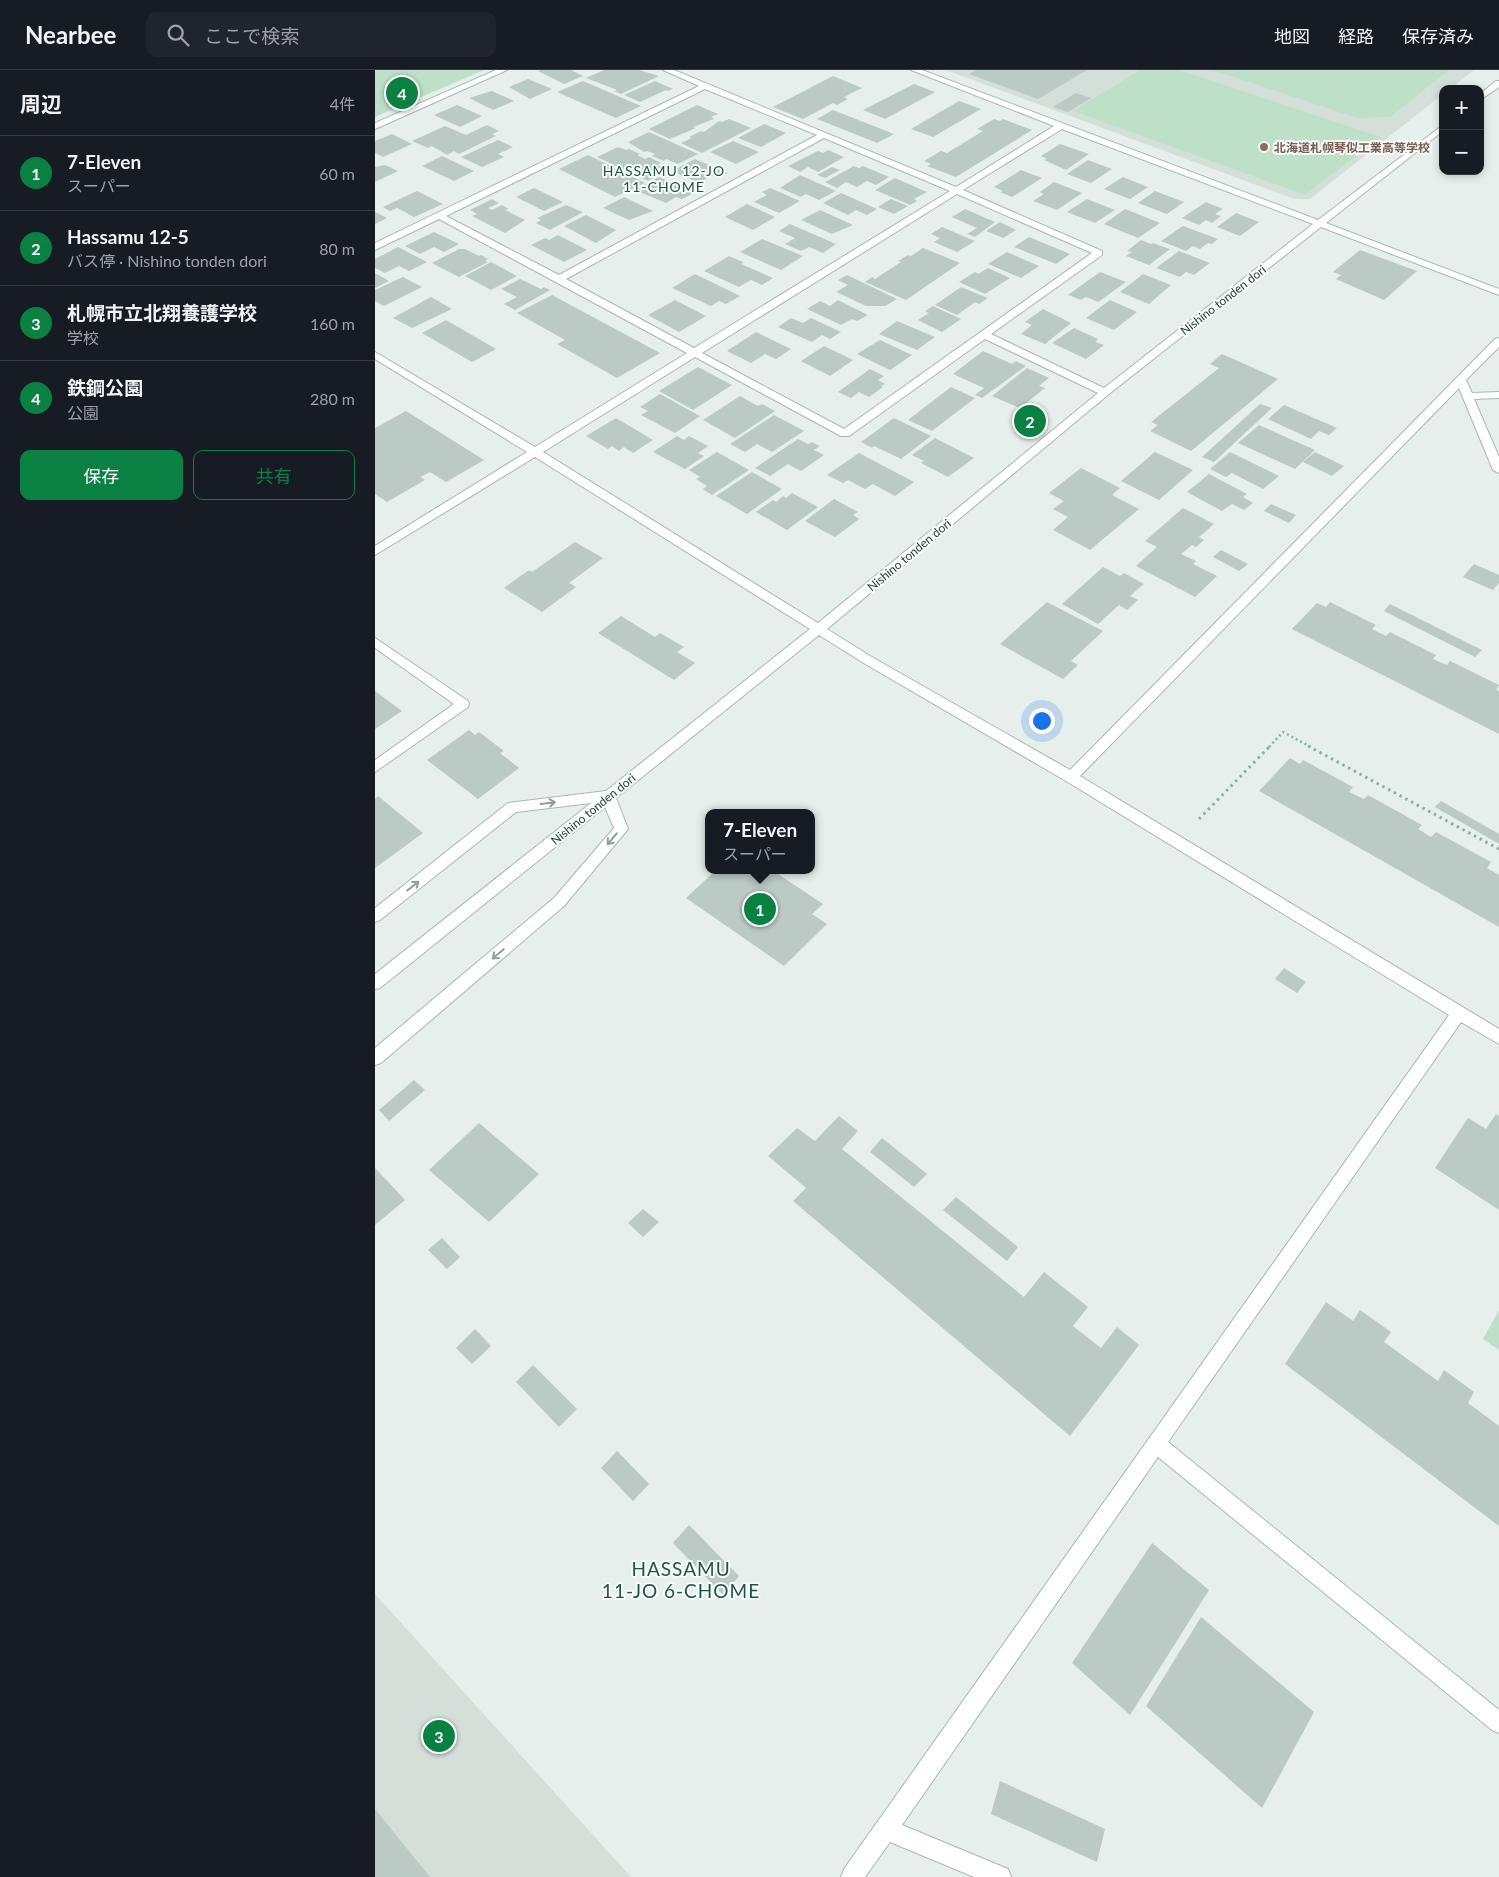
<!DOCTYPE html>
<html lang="ja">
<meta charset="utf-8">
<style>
:root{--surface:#171b24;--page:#20242c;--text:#f1f3f6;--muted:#9ea1a6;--line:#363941;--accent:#0b8043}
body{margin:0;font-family:Lato,"Noto Sans JP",sans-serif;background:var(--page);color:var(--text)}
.controls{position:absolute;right:15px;top:15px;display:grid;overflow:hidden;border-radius:10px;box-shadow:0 2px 8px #0003}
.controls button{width:45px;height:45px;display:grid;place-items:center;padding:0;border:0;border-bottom:1px solid var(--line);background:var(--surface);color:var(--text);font:25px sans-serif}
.you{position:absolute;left:666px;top:650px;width:18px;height:18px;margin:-12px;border:4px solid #fff;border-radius:50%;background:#1a73e8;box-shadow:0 0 0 8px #1a73e833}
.badge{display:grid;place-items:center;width:32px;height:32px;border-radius:50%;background:var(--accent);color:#fff;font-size:16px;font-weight:700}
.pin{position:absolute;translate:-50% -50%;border:2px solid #fff;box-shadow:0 1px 5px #0006}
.popup{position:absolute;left:330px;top:739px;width:110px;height:65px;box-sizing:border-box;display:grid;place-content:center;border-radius:10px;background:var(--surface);filter:drop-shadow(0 1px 4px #0005);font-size:16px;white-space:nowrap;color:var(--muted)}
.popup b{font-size:19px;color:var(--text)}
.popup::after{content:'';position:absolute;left:50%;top:100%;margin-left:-10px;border:10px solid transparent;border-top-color:var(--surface)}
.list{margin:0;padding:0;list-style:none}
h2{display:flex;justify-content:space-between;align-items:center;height:65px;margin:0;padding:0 20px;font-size:21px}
h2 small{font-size:16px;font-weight:400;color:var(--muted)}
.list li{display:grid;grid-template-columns:32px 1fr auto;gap:15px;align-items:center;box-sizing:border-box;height:75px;padding:0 20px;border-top:1px solid var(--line)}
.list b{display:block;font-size:19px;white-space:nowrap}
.list p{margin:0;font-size:16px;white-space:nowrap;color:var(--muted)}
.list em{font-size:16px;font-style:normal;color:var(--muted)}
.actions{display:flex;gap:10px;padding:15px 20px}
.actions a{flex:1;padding:11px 0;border:1px solid var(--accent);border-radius:10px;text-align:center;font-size:18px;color:var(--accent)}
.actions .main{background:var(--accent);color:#fff}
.icon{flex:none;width:28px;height:28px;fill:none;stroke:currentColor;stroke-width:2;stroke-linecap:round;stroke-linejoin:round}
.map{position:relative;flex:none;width:1124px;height:1807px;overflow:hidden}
header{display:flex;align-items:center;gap:30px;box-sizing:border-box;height:70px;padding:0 25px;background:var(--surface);border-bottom:1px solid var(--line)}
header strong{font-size:24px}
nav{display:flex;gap:28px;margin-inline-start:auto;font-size:18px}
.search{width:350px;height:45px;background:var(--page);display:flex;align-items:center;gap:12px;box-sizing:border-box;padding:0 18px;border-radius:10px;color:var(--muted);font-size:19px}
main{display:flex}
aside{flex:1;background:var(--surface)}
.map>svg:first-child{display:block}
.built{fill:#d4dfda}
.green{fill:#bfe0c8}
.building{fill:#bbcac4}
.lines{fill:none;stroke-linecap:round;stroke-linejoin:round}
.minor-casing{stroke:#a8b8b2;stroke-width:2}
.path-far1{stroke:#86b3a5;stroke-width:2.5;stroke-dasharray:2 3;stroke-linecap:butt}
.path{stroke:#86b3a5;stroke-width:3;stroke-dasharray:2.5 4;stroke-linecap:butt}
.minor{fill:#fff;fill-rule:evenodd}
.oneway{stroke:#92a09c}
.education-dot{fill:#8d6e63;stroke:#f7fbf9;stroke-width:2}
.labels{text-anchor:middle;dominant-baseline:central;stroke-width:4;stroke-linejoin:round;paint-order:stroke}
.far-education-label{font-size:12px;font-weight:bold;fill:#785e54;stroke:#f7fbf9;text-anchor:start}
.far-street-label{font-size:12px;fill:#24423a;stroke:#f7fbf9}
.far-neighbourhood-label{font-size:14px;letter-spacing:1px;fill:#1f5548;stroke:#f7fbf9}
.near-neighbourhood-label{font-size:19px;letter-spacing:1px;fill:#1f5548;stroke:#f7fbf9}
</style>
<header>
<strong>Nearbee</strong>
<div class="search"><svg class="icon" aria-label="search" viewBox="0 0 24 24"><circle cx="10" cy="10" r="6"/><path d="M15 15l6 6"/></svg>ここで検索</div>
<nav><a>地図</a><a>経路</a><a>保存済み</a></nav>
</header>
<main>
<aside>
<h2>周辺<small>4件</small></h2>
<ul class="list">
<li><span class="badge">1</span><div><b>7-Eleven</b><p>スーパー</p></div><em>60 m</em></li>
<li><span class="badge">2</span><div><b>Hassamu 12-5</b><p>バス停 · Nishino tonden dori</p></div><em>80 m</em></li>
<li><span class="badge">3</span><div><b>札幌市立北翔養護学校</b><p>学校</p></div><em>160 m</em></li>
<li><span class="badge">4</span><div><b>鉄鋼公園</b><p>公園</p></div><em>280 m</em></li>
</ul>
<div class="actions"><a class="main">保存</a><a>共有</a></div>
</aside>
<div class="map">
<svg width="1124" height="1807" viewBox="0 0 1124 1807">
<rect width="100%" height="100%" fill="#e6efeb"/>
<g class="built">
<path d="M571,0H1099L1075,19H1068V24L935,129H919Z"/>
<path d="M0,1524L256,1807H0Z"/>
</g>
<g class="green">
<path d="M0,0H109L0,47Z"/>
<path d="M765,0H805L1006,67L930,125L698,41Z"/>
<path d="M837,0H1074L1015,47L982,48Z"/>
<path d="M1124,1240V1280L1108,1269Z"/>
</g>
<g class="building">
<path d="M166,0H196L208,6L189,14L163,1Z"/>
<path d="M229,0H264L284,6L246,24L239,21L242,20L211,8Z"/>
<path d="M601,0H712L663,29L594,4Z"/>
<path d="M458,6L487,18L469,27L473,29L462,35L458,33L428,49L398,37Z"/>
<path d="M153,9L177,19L155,29L134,17Z"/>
<path d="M208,11L266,36L241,48L182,22Z"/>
<path d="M280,11L298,19L293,21L291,20L265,32L249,25Z"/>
<path d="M539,14L560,22L510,49L488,40Z"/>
<path d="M117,21L139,31L118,40L94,28Z"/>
<path d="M701,23L716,28L693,42L678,37Z"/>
<path d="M584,31L606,39L558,67L536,59Z"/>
<path d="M82,35L107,46L85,57L59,45Z"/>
<path d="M322,35L343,44L336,47L339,49L318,57L321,58L295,69L274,59Z"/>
<path d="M458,40L519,64L502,73L442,49Z"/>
<path d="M354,49L376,58L327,83L306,73L317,68L314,67L326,61L329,62L344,51L347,52Z"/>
<path d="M619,49L625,51L628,49L657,60L581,107L552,96L556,94L549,91L566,81L572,83L608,61L602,59Z"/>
<path d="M389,54L411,63L386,77L363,68Z"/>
<path d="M112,55L124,61L117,64L121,66L84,84L79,81L72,85L57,76L53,78L37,71L70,56L91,65Z"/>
<path d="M274,62L323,84L303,94L291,89L289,91L277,86L280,84L272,81L269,82L253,72Z"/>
<path d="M17,64L37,74L8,87L0,83V71Z"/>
<path d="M123,70L138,77L123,84L129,87L107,97L86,87Z"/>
<path d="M358,71L384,82L361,94L335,82Z"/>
<path d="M685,74L714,84L691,100L669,90L672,89L666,86Z"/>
<path d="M243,77L251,80L254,79L265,84L262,85L270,89L274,87L286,93L282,95L293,100L273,111L222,87Z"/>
<path d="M453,80L469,87L443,102L433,97L425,102L413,96L443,81L448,83Z"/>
<path d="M213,85L270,113L240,127L184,99Z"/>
<path d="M67,86L99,101L79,111L47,96Z"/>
<path d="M320,89L353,103L343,108L337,105L324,113L297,101Z"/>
<path d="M713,90L737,99L716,113L692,104Z"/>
<path d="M10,95L23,101L0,112V97Z"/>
<path d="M479,96L484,98L488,96L514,107L501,115L492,111L482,117L471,112L462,118L450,112Z"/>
<path d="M457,97L465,100L450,108L442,105Z"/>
<path d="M646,100L667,108L637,127L625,122L628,121L619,117Z"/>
<path d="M425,105L461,121L444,130L431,124L426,127L405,118Z"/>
<path d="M284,107L319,123L307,129L301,127L291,133L260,120Z"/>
<path d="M748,107L773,117L755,129L729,119Z"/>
<path d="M520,108L552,122L539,129L542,131L535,135L500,120Z"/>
<path d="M679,112L707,123L682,140L658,131L669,124L665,122Z"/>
<path d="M159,118L188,132L169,141L141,127Z"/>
<path d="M395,118L425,131L404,143L379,132L392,125L387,122Z"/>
<path d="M42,121L68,134L39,147L22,138L15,141L8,137Z"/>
<path d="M780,121L809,132L792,144L763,133Z"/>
<path d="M466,123L502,139L492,145L481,140L473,145L448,133Z"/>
<path d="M249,127L278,141L254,150L228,138Z"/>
<path d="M117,129L124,133L113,138L117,140L127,135L134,139L130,140L150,150L130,163L97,146L102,144L95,140Z"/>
<path d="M516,129L533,136L519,144L503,137Z"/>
<path d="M712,129L740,140L720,153L692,142Z"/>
<path d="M831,132L848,139L840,144L846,146L837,153L831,150L824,155L807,148Z"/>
<path d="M372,134L400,147L378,160L350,147Z"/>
<path d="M191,135L208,142L175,160L161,153L166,150L162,148Z"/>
<path d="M590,139L620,152L600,167L592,164L602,158L577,147Z"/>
<path d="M750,139L785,153L763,168L729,154Z"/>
<path d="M445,140L478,155L457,164L426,150Z"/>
<path d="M0,142L12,148L0,154Z"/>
<path d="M861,143L884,152L865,166L842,157Z"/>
<path d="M211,145L241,160L221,173L189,156Z"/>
<path d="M625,152L641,160L628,168L611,161Z"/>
<path d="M415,154L461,174L448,183L434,177L426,181L410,174L420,168L404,161Z"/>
<path d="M808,156L843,169L837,174L833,173L825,179L818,176L811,181L786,171Z"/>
<path d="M567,157L600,171L582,182L559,172L565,168L556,164Z"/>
<path d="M59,162L84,174L69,182L59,177L45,184L30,176Z"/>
<path d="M183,165L212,180L189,192L156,175L170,168L174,170Z"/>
<path d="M654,167L695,184L681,194L639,177Z"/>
<path d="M387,169L428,186L406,200L365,182Z"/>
<path d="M766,170L776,174L778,173L795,179L774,195L751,186L757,182L752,181Z"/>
<path d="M23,177L52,192L34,201L24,196L10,203L0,198V189Z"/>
<path d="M548,178L585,193L531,230L490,212L497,207L500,209L526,192L523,191L533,185L536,186Z"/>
<path d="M84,179H90L104,186L106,185L113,189L110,191L113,192L84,207L57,193Z"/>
<path d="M985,180L1042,201L1009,230L961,209L966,205L958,202Z"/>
<path d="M804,181L835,193L819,205L811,202L805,207L781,198Z"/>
<path d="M632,182L664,196L646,208L613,194Z"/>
<path d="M354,186L368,192L366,194L398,208L387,215L376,210L364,217L329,201Z"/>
<path d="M116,192L142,206L116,220L90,206Z"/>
<path d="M613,198L635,208L610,224L584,212L600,202L603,204Z"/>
<path d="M725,202L751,212L723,232L711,227L706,230L693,225Z"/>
<path d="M0,203L14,211L0,218Z"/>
<path d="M320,204L365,226L351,234L344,231L336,236L297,218Z"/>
<path d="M768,204L796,215L774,234L745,222Z"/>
<path d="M472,205L522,229L510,236H491L461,222L473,215L463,210Z"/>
<path d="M28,207L47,217L9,236L0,231V220Z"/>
<path d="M145,209L166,219L169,217L175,220L140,240L129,234L142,227L126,219Z"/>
<path d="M586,217L613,228L604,234L600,232L582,245L560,235Z"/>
<path d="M177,225L285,283L242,308L182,274L190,270L142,243Z"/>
<path d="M56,227L77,239L37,258L18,248Z"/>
<path d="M300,230L331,246L304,262L273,245Z"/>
<path d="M463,230L493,245L482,251L477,249L466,255L432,239L445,231L455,236Z"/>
<path d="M735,230L762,242L739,260L711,248Z"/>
<path d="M558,236L586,249L567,262L543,250L554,243L550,241Z"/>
<path d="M668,239L696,253L670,274L646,264L657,255L650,252Z"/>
<path d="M416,248L428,253L436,248L466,262L455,269L447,265L437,272L403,257Z"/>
<path d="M71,250L121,279L97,292L47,263Z"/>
<path d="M522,251L560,267L542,280L504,264Z"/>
<path d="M699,258L723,269L720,272L729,275L711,289L677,273Z"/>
<path d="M381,262L416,279L401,289L390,284L376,293L352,281Z"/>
<path d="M505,270L537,285L515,300L482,284Z"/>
<path d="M449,276L478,290L455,306L426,291Z"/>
<path d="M608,281L637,294L641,291L651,296L607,328L600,325L609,318L578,304Z"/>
<path d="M847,284L903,309L816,381L775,361L783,355L776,352L844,298L835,294Z"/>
<path d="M323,297L357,315L318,340L284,321Z"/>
<path d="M652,298L674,308L664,316L670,318L645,338L617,326Z"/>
<path d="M495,299L509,306L503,310L510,314L506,316L508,317L494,327L484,322L476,328L463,322Z"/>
<path d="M576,317L600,328L557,361L533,350Z"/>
<path d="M285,324L325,346L300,363L266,345L273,341L265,337Z"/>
<path d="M365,326L383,336L387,334L400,341L360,368L328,350Z"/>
<path d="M885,334L897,338L839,392L827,387Z"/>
<path d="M909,335L962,358L954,365L944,361L936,369L893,349Z"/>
<path d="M31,341L109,390L71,412L55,402L45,407L50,410L12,432L0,424V358Z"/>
<path d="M399,345L429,361L397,382L382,374L370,382L355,374Z"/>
<path d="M241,348L278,370L258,383L249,377L244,381L237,376L233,379L211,366Z"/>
<path d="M519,348L556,366L526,389L499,376L497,378L486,372Z"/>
<path d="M884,355L940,380L920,399L863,373Z"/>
<path d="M302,366L309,370L314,366L333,376L323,383L329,386L310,399L278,382Z"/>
<path d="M560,368L599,388L573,407L546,393L549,391L537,385Z"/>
<path d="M423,369L433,374L437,372L445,376L439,380L449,385L426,401L413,394L395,406L380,398Z"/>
<path d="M342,382L374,400L337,425L328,419L332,416L321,409L325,407L314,400Z"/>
<path d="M780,382L818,400L784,430L746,411Z"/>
<path d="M855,382L904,406L888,419L857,403L851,407L835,399Z"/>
<path d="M940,382L969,396L957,406L928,392Z"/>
<path d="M484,383L539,412L520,426L498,414L490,419L473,410L468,413L452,405Z"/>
<path d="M706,398L745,418L737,425L764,439L715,480L678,460L693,447L678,439L689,431L674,423Z"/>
<path d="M377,402L407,419L372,444L341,426Z"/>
<path d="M834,404L872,424L868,427L878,433L869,440L857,434L847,441L812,422Z"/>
<path d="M417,423L443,437L412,460L381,442L398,430L401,432L408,426L411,428Z"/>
<path d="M459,429L483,442L478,445L484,449L460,467L430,451Z"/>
<path d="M896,434L921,445L914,453L889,441Z"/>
<path d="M808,438L839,454L824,467L829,470L821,477L817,475L806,484L821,491L818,494L842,506L820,527L761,496L782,477L770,471Z"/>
<path d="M200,472L228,488L194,513L201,517L167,542L129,518L154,500L157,502Z"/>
<path d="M846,480L873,494L864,501L838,487Z"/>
<path d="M1099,494L1124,505V513L1118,520L1088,507Z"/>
<path d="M728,497L745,506L749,503L769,514L755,526L763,530L752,540L744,535L723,554L687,534Z"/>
<path d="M672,532L728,561L696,591L703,595L688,609L625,574Z"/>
<path d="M955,532L1001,555L997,559L1011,566L1015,562L1061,585L1058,589L1072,595L1075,591L1124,615L1121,620L1124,621V664L917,559L942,533L951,537Z"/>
<path d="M1015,534L1107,580L1100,587L1009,541Z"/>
<path d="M246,546L280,567L285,563L309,577L302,582L320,593L299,610L223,563Z"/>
<path d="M0,621L27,641L0,659Z"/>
<path d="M94,660L100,665L104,662L129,681L125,683L144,698L103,729L52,690Z"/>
<path d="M915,688L925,694L928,690L978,717L974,722L989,729L993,725L1047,755L1043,759L1056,767L1061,762L1116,792L1112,798L1124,805V857L884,721Z"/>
<path d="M3,726L48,763L0,798V729Z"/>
<path d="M1066,731L1124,764V774L1060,737Z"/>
<path d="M341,800H397L448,834L437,844L452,854L409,896L311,828Z"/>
<path d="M909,898L931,912L922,923L900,909Z"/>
<path d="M39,1010L50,1020L14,1051L4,1040Z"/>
<path d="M1121,1044L1124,1046V1140L1060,1098L1093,1048L1111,1059Z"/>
<path d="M464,1046L483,1061L467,1079L649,1227L669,1202L713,1237L698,1256L726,1278L742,1257L764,1275L695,1366L418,1131L431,1118L393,1086L422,1058L440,1071Z"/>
<path d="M104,1053L164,1104L114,1152L54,1100Z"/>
<path d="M507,1068L552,1104L539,1117L495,1082Z"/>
<path d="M0,1098L30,1130L0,1155Z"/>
<path d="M581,1127L643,1177L632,1191L568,1140Z"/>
<path d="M268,1139L284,1152L268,1167L253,1153Z"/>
<path d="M67,1168L85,1187L72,1199L53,1180Z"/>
<path d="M951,1232L978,1251L985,1240L1016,1262L1009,1272L1063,1311L1069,1300L1099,1322L1093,1333L1124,1356V1456L910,1294Z"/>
<path d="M100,1259L116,1276L97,1294L81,1278Z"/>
<path d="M158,1295L202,1339L184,1357L141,1312Z"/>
<path d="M242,1381L274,1414L258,1431L226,1398Z"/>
<path d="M314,1455L364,1506L348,1525L298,1473Z"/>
<path d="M777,1473L834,1520L755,1645L697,1593Z"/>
<path d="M826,1547L939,1642L887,1738L771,1636Z"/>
<path d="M625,1711L730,1759L722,1792L616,1744Z"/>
<path d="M0,1739L55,1807H0Z"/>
</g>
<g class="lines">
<defs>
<g id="minor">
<path d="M121,0H132L0,59V53Z"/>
<path d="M288,0H299L581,117L679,56L536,0H547L943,150L1068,55V61L951,153L1124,219V225L946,157L734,324L452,559L495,586L695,700L1120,269L1124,268V277L1091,310L1097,323L1124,322V328L1099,329L1124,387V403L1118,400L1084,318L705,706L1124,959V974L1086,952L793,1372L1124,1640V1663L1117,1660L783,1387L527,1755L633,1799L636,1807H599L515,1772L490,1807H466L469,1799L1074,945L691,711L487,592L444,565L241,728L253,759L189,836L6,993L0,995V978L179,828L239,758L230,737L5,918L0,919V904L216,733L141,742L5,850L0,852V838L133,733L231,721L435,559L160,387L0,485V476L152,382L0,289V282L160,377L312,283L64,149L0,180V173L324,16ZM330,19L442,65L184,205L71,146ZM687,59L938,154L729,318L616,264L727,185V181L588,120ZM449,68L575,121L319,278L191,209ZM582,124L717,183L469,359L327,283ZM610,269L723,323L443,553L168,382L320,287L466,366H474Z"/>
<path d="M1121,11H1124V17L1105,30V24Z"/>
<path d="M0,568L93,631L94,634L93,637L0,702V690L79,634L0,578Z"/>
</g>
</defs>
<use href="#minor" class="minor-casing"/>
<path class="path-far1" d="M894,677L908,662L936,677"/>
<g class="path">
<path d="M933,676L1124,779"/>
<path d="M824,749L895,676"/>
</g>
<use href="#minor" class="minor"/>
</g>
<defs><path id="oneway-shaft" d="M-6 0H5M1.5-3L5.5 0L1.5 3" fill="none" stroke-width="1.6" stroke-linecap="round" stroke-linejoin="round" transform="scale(1.25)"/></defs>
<g class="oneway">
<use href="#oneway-shaft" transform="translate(173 733) rotate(-7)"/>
<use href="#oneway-shaft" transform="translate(237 769) rotate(130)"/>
<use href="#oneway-shaft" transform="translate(38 816) rotate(-38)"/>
<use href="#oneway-shaft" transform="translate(123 884) rotate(140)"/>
</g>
<circle class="education-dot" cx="889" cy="77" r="5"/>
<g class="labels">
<g class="far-education-label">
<text x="899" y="77">北海道札幌琴似工業高等学校</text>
</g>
<g class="far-street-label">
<text transform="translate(848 230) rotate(-38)">Nishino tonden dori</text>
<text transform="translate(534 485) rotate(-40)">Nishino tonden dori</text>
<text transform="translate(218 739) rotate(-39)">Nishino tonden dori</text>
</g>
<g class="far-neighbourhood-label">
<text x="289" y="100">HASSAMU 12-JO<tspan x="289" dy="16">11-CHOME</tspan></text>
</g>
<g class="near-neighbourhood-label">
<text x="306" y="1498">HASSAMU<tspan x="306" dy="22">11-JO 6-CHOME</tspan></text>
</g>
</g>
</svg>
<div class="controls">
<button>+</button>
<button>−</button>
</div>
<div class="you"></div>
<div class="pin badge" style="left:385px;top:839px">1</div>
<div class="popup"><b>7-Eleven</b>スーパー</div>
<div class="pin badge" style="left:655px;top:351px">2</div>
<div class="pin badge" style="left:64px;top:1666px">3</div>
<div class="pin badge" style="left:27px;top:23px">4</div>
</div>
</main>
